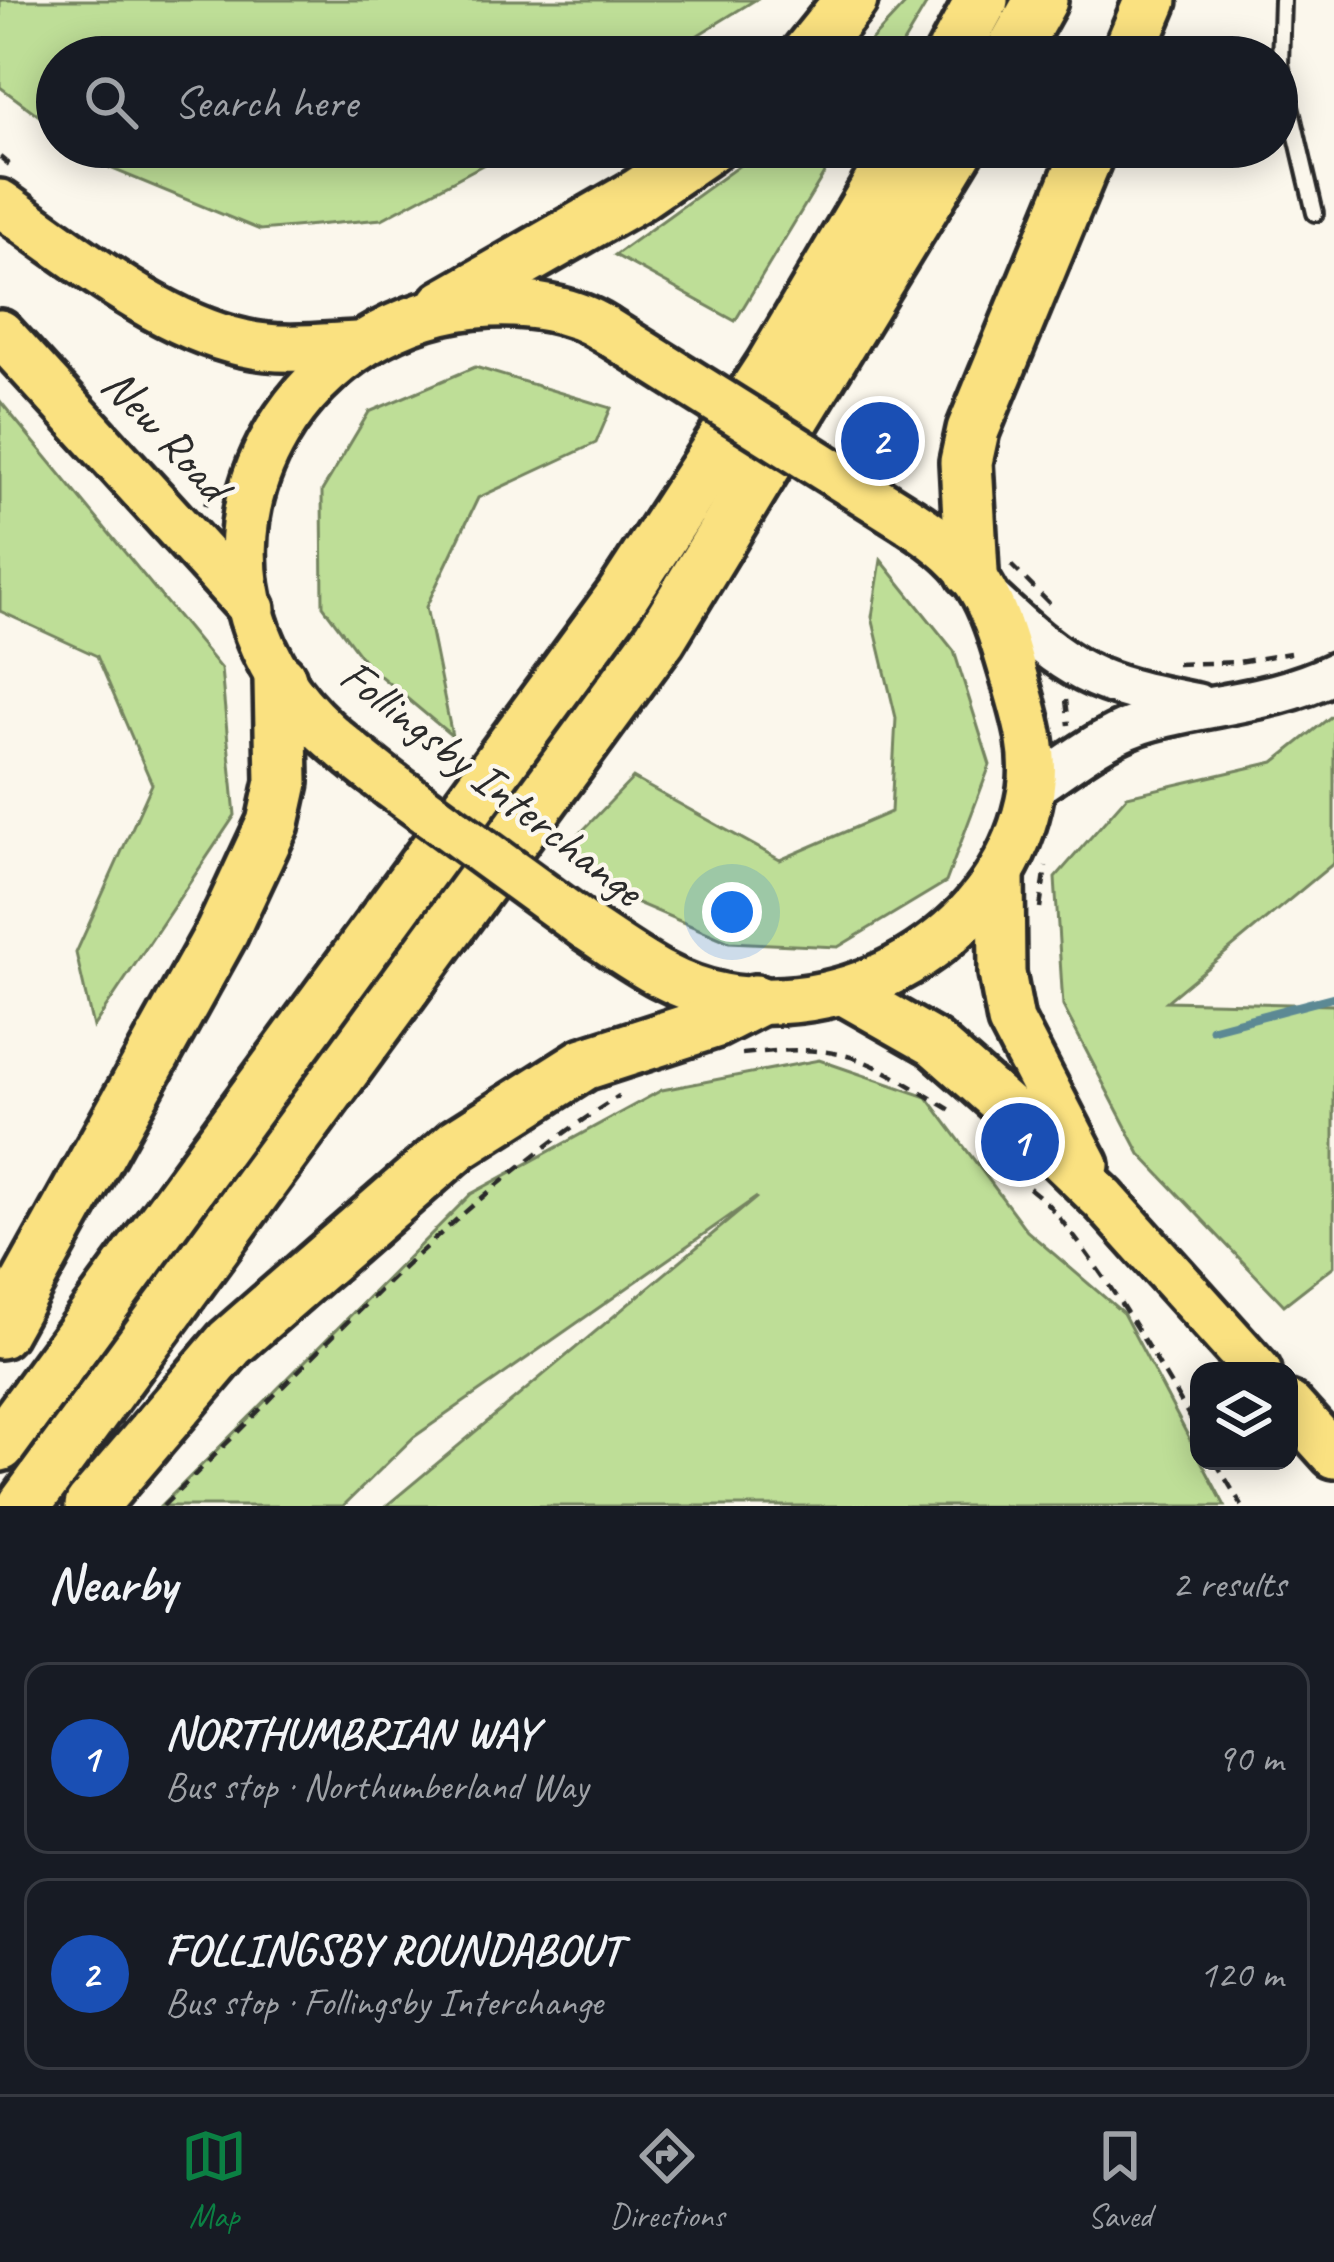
<!DOCTYPE html>
<meta charset="utf-8">
<style>
:root{--surface:#171b24;--page:#20242c;--text:#f1f3f6;--muted:#9ea1a6;--line:#363941;--accent:#0b8043}
body{margin:0;font-family:Caveat,sans-serif;background:var(--page);color:var(--text)}
.controls{position:absolute;right:36px;bottom:36px;display:grid;overflow:hidden;border-radius:24px;box-shadow:0 6px 30px #0003}
.controls button{width:108px;height:108px;display:grid;place-items:center;padding:0;border:0;border-bottom:3px solid var(--line);background:var(--surface);color:var(--text);font:60px sans-serif}
.you{position:absolute;left:732px;top:912px;width:42px;height:42px;margin:-30px;border:9px solid #fff;border-radius:50%;background:#1a73e8;box-shadow:0 0 0 18px #1a73e833}
.badge{display:grid;place-items:center;width:78px;height:78px;border-radius:50%;background:var(--accent);color:#fff;font-size:39px;font-weight:700}
.pin{position:absolute;translate:-50% -50%;border:6px solid #fff;box-shadow:0 3px 12px #0006}
.list{margin:0;padding:0;list-style:none}
h2{display:flex;justify-content:space-between;align-items:center;height:156px;margin:0;padding:0 48px;font-size:51px}
h2 small{font-size:39px;font-weight:400;color:var(--muted)}
.list li{display:grid;grid-template-columns:78px 1fr auto;gap:36px;align-items:center;box-sizing:border-box;height:192px;margin:0 24px 24px;padding:0 24px;border:3px solid var(--line);border-radius:24px}
.list b{display:block;font-size:45px;white-space:nowrap}
.list p{margin:0;font-size:39px;white-space:nowrap;color:var(--muted)}
.list em{font-size:39px;font-style:normal;color:var(--muted)}
.icon{flex:none;width:66px;height:66px;fill:none;stroke:currentColor;stroke-width:2;stroke-linecap:round;stroke-linejoin:round}
.map{position:relative;flex:none;width:1334px;height:1506px;overflow:hidden}
.search{position:absolute;background:var(--surface);box-shadow:0 6px 30px #0003;left:36px;right:36px;top:36px;height:132px;display:flex;align-items:center;gap:30px;box-sizing:border-box;padding:0 42px;border-radius:66px;color:var(--muted);font-size:45px}
.sheet{height:588px;background:var(--surface)}
nav{display:flex;justify-content:space-around;align-items:center;box-sizing:border-box;height:168px;border-top:3px solid var(--line);background:var(--surface);font-size:33px;color:var(--muted)}
nav a{display:grid;justify-items:center;gap:6px}
nav .on{color:var(--accent)}
.map>svg:first-child{display:block}
.green{fill:#bede97;stroke:#748461;stroke-width:3}
.lines{fill:none;stroke-linecap:round;stroke-linejoin:round}
.stream{stroke:#5b8994;stroke-width:9}
.lane-casing{stroke:#2b2b2b;stroke-width:22}
.secondary-casing{stroke:#2b2b2b;stroke-width:48}
.primary-casing{stroke:#2b2b2b;stroke-width:54}
.highway-casing{stroke:#2b2b2b;stroke-width:60}
.path{stroke:#2b2b2b;stroke-width:4.5;stroke-dasharray:12 9;stroke-linecap:butt}
.lane{stroke:#fbf7ec;stroke-width:14}
.secondary{stroke:#fbf7ec;stroke-width:39}
.primary{stroke:#fae180;stroke-width:45}
.highway{stroke:#fae180;stroke-width:51}
.primary-bridge-casing{stroke:#2b2b2b;stroke-width:54;stroke-linecap:butt}
.primary-bridge{stroke:#fae180;stroke-width:45}
.labels{text-anchor:middle;dominant-baseline:central;stroke-width:9;stroke-linejoin:round;paint-order:stroke}
.street-label{font-size:48px;fill:#2b2b2b;stroke:#fbf7ec}
</style>
<div class="map">
<svg width="1334" height="1506" viewBox="0 0 1334 1506">
<rect width="100%" height="100%" fill="#fbf7ec"/>
<filter id="ink" filterUnits="userSpaceOnUse"><feTurbulence type="fractalNoise" baseFrequency=".00833" numOctaves="2"/><feDisplacementMap in="SourceGraphic" scale="24" xChannelSelector="R" yChannelSelector="G"/><feConvolveMatrix kernelMatrix="1 2 1 2 8 2 1 2 1" color-interpolation-filters="sRGB"/></filter>
<g filter="url(#ink)">
<g class="green">
<path d="M0,0H755L662,57H57V129L0,87Z"/>
<path d="M909,0H929L895,57H856Z"/>
<path d="M81,147H516L382,219L260,230L110,168Z"/>
<path d="M765,147H840L735,321L615,255Z"/>
<path d="M475,367L611,408L596,443L478,498L426,607L452,736L367,665L323,606L322,491L369,412Z"/>
<path d="M0,401L221,669L235,815L93,1027L76,953L152,784L97,656L0,611Z"/>
<path d="M881,560L954,651L990,765L946,882L838,947L729,942L628,899L566,848L633,778L780,860L891,812L896,718L872,617Z"/>
<path d="M1334,714V863L1167,1001L1334,1005V1266L1284,1305L1140,1154L1063,1006L1055,878L1127,796L1274,762Z"/>
<path d="M819,1060L927,1097L1027,1231L1123,1313L1225,1506H386L757,1197L414,1437L343,1506H161L471,1194L662,1090Z"/>
</g>
<g class="lines">
<path class="stream" d="M1212,1029L1334,997"/>
<defs>
<path id="lane" d="M1282,0L1280,64L1315,213"/>
<g id="secondary">
<path d="M992,600C1072,674 1090,683 1197,704"/>
<path d="M1031,789C1070,763 1107,732 1153,720C1216,703 1275,702 1334,673"/>
</g>
<g id="primary">
<path d="M0,203C70,252 159,325 243,343C280,352 319,347 356,345"/>
<path d="M0,333L252,609"/>
<path d="M391,785C350,753 308,723 280,678C176,512 307,313 490,304C527,302 573,309 604,329"/>
<path d="M1001,873L1002,973L1011,1021L1086,1165"/>
<path d="M586,927C629,955 671,988 723,997C859,1022 1008,930 1031,790C1037,749 1024,712 1013,673C991,597 979,565 910,521"/>
<path d="M844,992L934,1043L1019,1118L1104,1200L1258,1371"/>
<path d="M1289,1405L1334,1455"/>
</g>
<g id="highway">
<path d="M805,57L851,0"/>
<path d="M951,57L982,0"/>
<path d="M1009,57L1041,0"/>
<path d="M1127,57L1151,0"/>
<path d="M444,306L638,195L708,147"/>
<path d="M972,572L966,462L973,430L1090,147"/>
<path d="M0,1332L222,932L273,823L282,782L280,679"/>
<path d="M0,1445L622,596L772,366L901,147"/>
<path d="M24,1506L660,638L959,147"/>
<path d="M91,1506L230,1343L458,1144L584,1064L714,1022L755,1001"/>
</g>
</defs>
<use href="#lane" class="lane-casing"/>
<use href="#secondary" class="secondary-casing"/>
<use href="#primary" class="primary-casing"/>
<use href="#highway" class="highway-casing"/>
<g class="path">
<path d="M0,157L13,168"/>
<path d="M205,505L216,482"/>
<path d="M1011,565L1054,608"/>
<path d="M1177,664L1239,662L1290,653"/>
<path d="M1066,700L1069,725"/>
<path d="M1040,908L1046,866"/>
<path d="M742,1054C850,1042 864,1058 954,1112"/>
<path d="M1005,1155C1011,1181 1036,1189 1052,1209C1109,1277 1154,1356 1199,1433"/>
<path d="M1215,1461L1242,1506"/>
<path d="M163,1506C309,1365 447,1205 619,1096"/>
</g>
<use href="#lane" class="lane"/>
<use href="#secondary" class="secondary"/>
<use href="#primary" class="primary"/>
<use href="#highway" class="highway"/>
<defs>
<g id="primary-bridge">
<path d="M604,329L910,521"/>
<path d="M391,785L586,927"/>
</g>
</defs>
<use href="#primary-bridge" class="primary-bridge-casing"/>
<use href="#primary-bridge" class="primary-bridge"/>
</g>
</g>
<g class="labels">
<g class="street-label">
<text transform="translate(166 434) rotate(47)">New Road</text>
<text transform="translate(492 782) rotate(38)">Follingsby Interchange</text>
</g>
</g>
</svg>
<div class="controls">
<button><svg class="icon" aria-label="layers" viewBox="0 0 24 24"><path d="M12 4l9 5-9 5-9-5zM3 14l9 5 9-5"/></svg></button>
</div>
<div class="you"></div>
<div class="pin badge" style="left:1020px;top:1142px;background:#1a4fb4">1</div>
<div class="pin badge" style="left:880px;top:441px;background:#1a4fb4">2</div>
<div class="search"><svg class="icon" aria-label="search" viewBox="0 0 24 24"><circle cx="10" cy="10" r="6"/><path d="M15 15l6 6"/></svg>Search here</div>
</div>
<section class="sheet">
<h2>Nearby<small>2 results</small></h2>
<ul class="list">
<li><span class="badge" style="background:#1a4fb4">1</span><div><b>NORTHUMBRIAN WAY</b><p>Bus stop · Northumberland Way</p></div><em>90 m</em></li>
<li><span class="badge" style="background:#1a4fb4">2</span><div><b>FOLLINGSBY ROUNDABOUT</b><p>Bus stop · Follingsby Interchange</p></div><em>120 m</em></li>
</ul>
</section>
<nav>
<a class="on"><svg class="icon" aria-label="map" viewBox="0 0 24 24"><path d="M3 6l6-2 6 2 6-2v14l-6 2-6-2-6 2zM9 4v14M15 6v14"/></svg>Map</a>
<a><svg class="icon" aria-label="directions" viewBox="0 0 24 24"><path d="M12 3l9 9-9 9-9-9zM9 14v-3h6M13 9l2 2-2 2"/></svg>Directions</a>
<a><svg class="icon" aria-label="saved" viewBox="0 0 24 24"><path d="M7 4h10v16l-5-4-5 4z"/></svg>Saved</a>
</nav>
